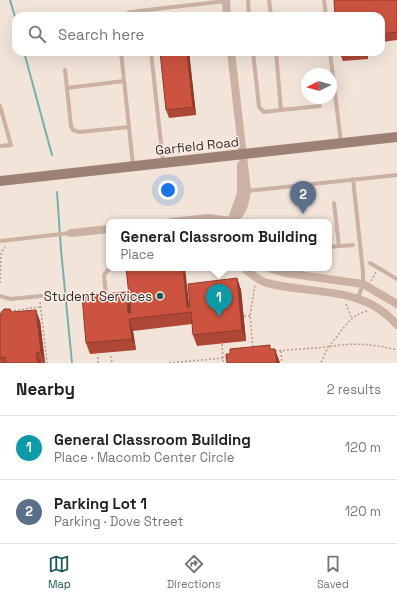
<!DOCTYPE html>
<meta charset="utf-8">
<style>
:root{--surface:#fff;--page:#f6f6f6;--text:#222;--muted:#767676;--line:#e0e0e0;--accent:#1b5957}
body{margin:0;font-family:"Space Grotesk",sans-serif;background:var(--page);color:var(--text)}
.compass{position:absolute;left:301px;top:68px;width:36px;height:36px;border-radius:50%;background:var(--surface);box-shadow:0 4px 16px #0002;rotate:265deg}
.you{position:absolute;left:168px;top:190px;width:14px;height:14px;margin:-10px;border:3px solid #fff;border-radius:50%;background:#1a73e8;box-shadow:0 0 0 6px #1a73e833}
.badge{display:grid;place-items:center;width:26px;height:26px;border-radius:50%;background:var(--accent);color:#fff;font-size:13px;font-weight:700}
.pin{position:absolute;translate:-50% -33px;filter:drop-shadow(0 1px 2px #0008)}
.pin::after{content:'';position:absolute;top:21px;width:14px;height:12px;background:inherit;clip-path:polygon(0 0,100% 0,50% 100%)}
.popup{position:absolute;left:106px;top:219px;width:226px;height:52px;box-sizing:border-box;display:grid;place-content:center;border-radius:8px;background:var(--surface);filter:drop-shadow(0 1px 3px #0005);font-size:13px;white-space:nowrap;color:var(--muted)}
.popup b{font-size:15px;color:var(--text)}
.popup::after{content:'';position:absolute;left:50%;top:100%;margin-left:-8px;border:8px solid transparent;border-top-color:var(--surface)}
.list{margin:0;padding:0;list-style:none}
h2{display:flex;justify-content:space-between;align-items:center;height:52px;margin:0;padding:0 16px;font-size:17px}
h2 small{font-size:13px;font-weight:400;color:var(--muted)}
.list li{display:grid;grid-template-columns:26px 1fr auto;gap:12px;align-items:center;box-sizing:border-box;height:64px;padding:0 16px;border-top:1px solid var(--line)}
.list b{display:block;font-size:15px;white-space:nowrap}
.list p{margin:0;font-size:13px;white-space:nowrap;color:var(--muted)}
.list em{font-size:13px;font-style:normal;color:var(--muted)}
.icon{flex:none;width:22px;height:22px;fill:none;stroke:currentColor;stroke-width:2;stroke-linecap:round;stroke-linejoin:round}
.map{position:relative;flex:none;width:397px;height:363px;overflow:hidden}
.search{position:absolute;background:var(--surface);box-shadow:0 4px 16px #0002;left:12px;right:12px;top:12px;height:44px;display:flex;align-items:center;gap:10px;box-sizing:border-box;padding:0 14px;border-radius:12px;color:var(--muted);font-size:15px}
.sheet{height:180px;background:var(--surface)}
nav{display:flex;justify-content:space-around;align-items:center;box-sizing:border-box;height:56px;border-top:1px solid var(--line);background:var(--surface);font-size:11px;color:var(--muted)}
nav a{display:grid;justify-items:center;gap:2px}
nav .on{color:var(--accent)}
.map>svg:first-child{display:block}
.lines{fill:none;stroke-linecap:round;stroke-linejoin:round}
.stream{stroke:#77b0ad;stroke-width:2}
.path{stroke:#b79c8f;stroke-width:1.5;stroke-dasharray:2 2;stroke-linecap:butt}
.service{stroke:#cbb2a5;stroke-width:4}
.minor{stroke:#cbb2a5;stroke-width:8}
.secondary{stroke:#9e8176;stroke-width:10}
.wall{fill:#af4736}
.shaded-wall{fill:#8e3a2c}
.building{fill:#cb533f;stroke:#8e3a2c}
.poi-dot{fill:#1b5957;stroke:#faefe6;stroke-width:1.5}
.labels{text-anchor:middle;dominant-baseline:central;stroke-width:3;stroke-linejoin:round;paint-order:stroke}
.street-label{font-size:13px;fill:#362a26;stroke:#faefe6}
.poi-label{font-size:13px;fill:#362a26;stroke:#faefe6;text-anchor:end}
</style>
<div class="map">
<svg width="397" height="363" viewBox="0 0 397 363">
<rect width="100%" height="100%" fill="#f2e4d9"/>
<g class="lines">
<g class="stream">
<path d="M10,0L16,20"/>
<path d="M24,52L52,155"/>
<path d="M57,192L61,250L72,363"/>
</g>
<g class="path">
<path d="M188,269L189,268"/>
<path d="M371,281L376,272"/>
<path d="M0,283L1,253L5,247"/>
<path d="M40,302L47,363"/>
<path d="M346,304L351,317"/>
<path d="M10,311L40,307"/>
<path d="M367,311C347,316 342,333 328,347C353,342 373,344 397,350"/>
<path d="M244,316H250"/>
<path d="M222,344L223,358L227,357"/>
<path d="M253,347L250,316L255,285"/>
<path d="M275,351L328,347L321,363"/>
<path d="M281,351L282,363"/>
<path d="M111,356L112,363"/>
<path d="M98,357V363"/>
<path d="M169,363L223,358L224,363"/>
</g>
<g class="service">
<path d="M248,0L249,16"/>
<path d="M269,0L271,16"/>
<path d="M324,0L326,16"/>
<path d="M123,16L130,12L226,1"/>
<path d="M121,52L133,165"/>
<path d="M151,52L163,162"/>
<path d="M253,52L259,107L264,112L281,110L276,52"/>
<path d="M330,52L341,143"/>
<path d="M65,70L71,126L73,130L79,132L129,127"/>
<path d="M67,88L124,81"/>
<path d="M0,106L11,145L0,146"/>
<path d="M281,110L320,106"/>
<path d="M353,179L363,272V284L358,298"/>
<path d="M247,191L397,175"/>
<path d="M334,203L339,246"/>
<path d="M0,241L71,233"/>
<path d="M329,247L353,245"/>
<path d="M370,263L397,279"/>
<path d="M0,296L10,299L41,296"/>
<path d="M104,296H106L104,275L108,270L114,268"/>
</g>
<g class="minor">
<path d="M226,0L227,16"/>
<path d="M231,52L247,191C245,204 243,214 231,221"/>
<path d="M171,222L208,218L231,221"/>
<path d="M231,222L241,193V165"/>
<path d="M71,233L109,229"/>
<path d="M244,268C250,273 259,281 267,283C312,295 364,285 397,325"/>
<path d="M268,268L285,273L363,284L397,304"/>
</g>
<path class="secondary" d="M0,181L397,137"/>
</g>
<g class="wall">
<path d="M397,0V40L382,42L381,39V16Z"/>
<path d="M189,52L196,115L169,118L166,110Z"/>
<path d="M339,52H368V59L343,61Z"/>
<path d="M237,278L241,290L246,341L197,346L193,335L192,324L133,331L136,350L90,354L86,343L131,313L190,307Z"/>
<path d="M0,314L40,321L45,363H0Z"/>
</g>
<g class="shaded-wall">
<path d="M187,52H189L196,115L193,107Z"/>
<path d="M366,52H368V59Z"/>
<path d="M183,268H185L190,312L187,307Z"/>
<path d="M237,278L241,290L246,341L242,330Z"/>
<path d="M126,292L130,304L132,319L128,313Z"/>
<path d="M36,310L40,321L45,363L41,352Z"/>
<path d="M129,319L133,331L136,350L132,339Z"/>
<path d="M275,349L279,360L280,363H277Z"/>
<path d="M36,353L40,363H38Z"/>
</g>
<g class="building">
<path d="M334,0H397V32L381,34V16H335Z"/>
<path d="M160,52H187L193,107L166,110Z"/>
<path d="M339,52H352L340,53Z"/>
<path d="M126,268H183L187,307H190L188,284L237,278L242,330L193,335L191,312L129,319L132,339L86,343L82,296L126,292L128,313H131Z"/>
<path d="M4,309H10L11,312L36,310L41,352L36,353L38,363H6L5,357L0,358V314Z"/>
<path d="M270,345V349H275L277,363H227L226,354H230V349Z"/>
</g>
<circle class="poi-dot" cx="160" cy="296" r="4"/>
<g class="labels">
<g class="street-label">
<text transform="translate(197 146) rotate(-6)">Garfield Road</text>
</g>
<g class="poi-label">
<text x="152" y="296">Student Services</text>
</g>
</g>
</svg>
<svg class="compass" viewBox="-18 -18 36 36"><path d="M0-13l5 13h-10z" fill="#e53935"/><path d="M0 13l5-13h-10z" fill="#767676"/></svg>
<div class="you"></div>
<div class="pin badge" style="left:219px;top:317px;background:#0f9aa8">1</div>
<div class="popup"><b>General Classroom Building</b>Place</div>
<div class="pin badge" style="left:303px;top:214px;background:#5c6f8a">2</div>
<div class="search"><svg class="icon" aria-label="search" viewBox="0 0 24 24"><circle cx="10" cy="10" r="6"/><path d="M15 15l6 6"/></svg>Search here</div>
</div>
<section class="sheet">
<h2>Nearby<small>2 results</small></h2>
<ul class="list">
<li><span class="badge" style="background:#0f9aa8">1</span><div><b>General Classroom Building</b><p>Place · Macomb Center Circle</p></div><em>120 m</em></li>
<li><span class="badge" style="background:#5c6f8a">2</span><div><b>Parking Lot 1</b><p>Parking · Dove Street</p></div><em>120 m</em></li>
</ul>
</section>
<nav>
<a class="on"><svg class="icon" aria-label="map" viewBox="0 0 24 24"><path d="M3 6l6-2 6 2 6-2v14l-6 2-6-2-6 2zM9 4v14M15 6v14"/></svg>Map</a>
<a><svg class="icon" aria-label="directions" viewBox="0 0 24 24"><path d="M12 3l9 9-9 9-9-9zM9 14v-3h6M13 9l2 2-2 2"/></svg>Directions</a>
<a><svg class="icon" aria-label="saved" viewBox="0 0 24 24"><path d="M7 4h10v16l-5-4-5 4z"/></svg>Saved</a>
</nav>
